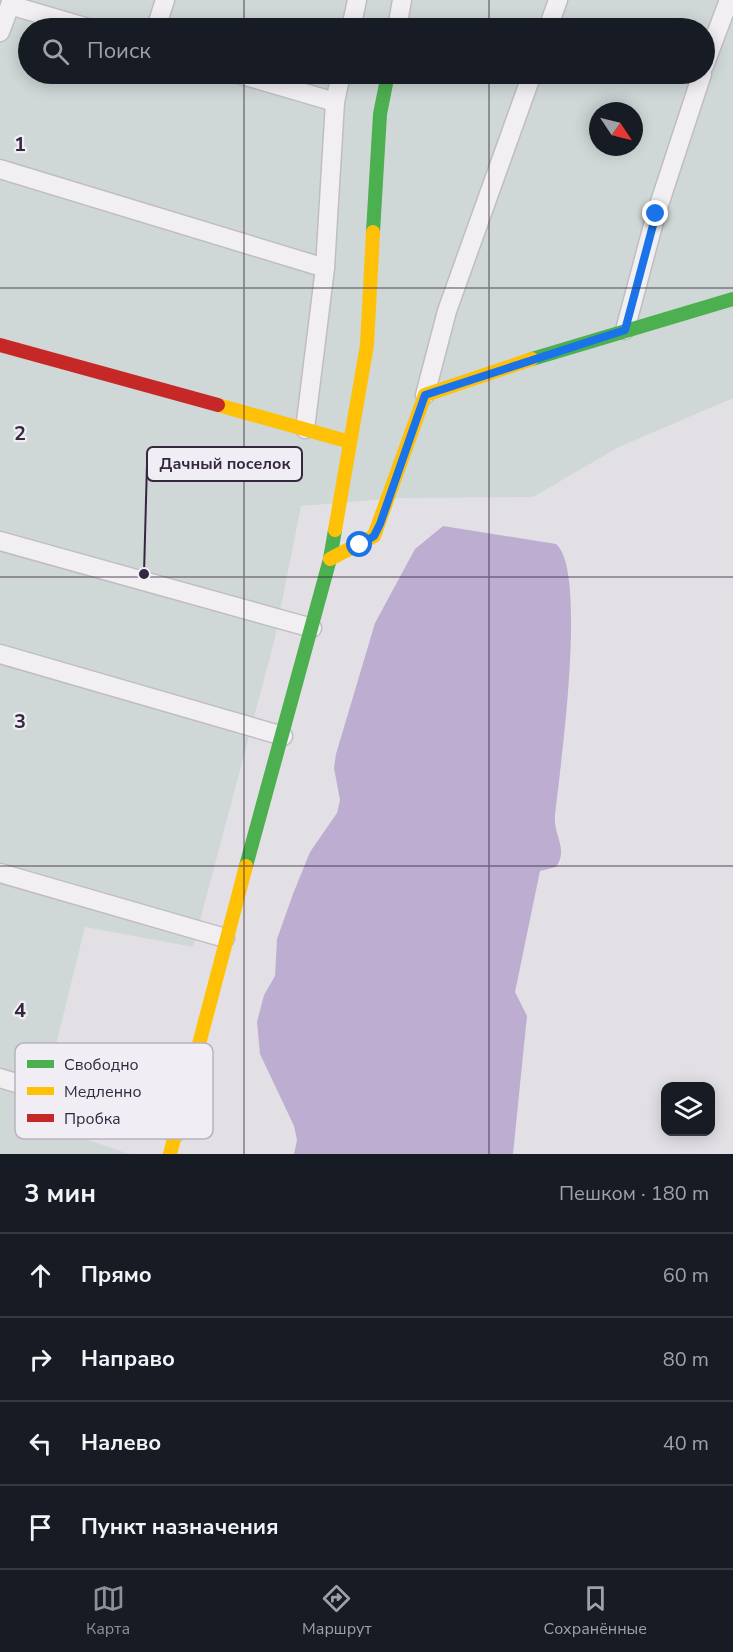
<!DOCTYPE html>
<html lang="ru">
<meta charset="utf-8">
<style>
:root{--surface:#171b24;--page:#20242c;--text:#f1f3f6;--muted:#9ea1a6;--line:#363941;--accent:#8c9099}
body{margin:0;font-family:"Nunito Sans",sans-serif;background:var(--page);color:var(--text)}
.controls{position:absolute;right:18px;bottom:18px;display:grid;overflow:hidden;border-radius:12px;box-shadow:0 3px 15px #0003}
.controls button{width:54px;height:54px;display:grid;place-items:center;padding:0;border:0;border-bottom:2px solid var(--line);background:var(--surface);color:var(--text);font:30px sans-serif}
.compass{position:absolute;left:589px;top:102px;width:54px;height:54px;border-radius:50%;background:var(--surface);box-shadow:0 3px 15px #0003;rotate:125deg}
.stop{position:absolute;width:18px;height:18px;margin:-14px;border:4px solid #1a73e8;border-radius:50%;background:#fff}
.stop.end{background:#1a73e8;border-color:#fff;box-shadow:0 2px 6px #0008}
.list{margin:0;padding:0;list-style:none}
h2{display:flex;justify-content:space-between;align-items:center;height:78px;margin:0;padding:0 24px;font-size:26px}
h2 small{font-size:20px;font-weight:400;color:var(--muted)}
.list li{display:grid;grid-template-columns:39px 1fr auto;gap:18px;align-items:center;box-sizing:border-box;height:84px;padding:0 24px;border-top:2px solid var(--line)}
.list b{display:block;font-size:22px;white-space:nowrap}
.list em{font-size:20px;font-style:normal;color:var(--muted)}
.icon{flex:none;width:33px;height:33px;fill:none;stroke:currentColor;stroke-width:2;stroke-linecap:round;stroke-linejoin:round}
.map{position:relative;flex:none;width:733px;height:1154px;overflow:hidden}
.search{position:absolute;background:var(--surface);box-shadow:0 3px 15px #0003;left:18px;right:18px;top:18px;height:66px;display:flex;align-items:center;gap:15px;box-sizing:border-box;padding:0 21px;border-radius:33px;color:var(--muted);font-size:22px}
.sheet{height:414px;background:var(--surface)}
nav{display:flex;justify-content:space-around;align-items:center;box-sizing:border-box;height:84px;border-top:2px solid var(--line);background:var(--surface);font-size:16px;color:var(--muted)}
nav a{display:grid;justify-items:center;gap:3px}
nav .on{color:var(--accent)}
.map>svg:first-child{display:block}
.green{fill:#cfd8d7;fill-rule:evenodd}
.water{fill:#bdaed1}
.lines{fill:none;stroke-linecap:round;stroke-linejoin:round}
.street-casing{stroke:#c0bdc2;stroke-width:21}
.street{stroke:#f1eff2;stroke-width:18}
.fast{stroke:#4caf50;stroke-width:14}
.slow{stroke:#ffc107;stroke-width:14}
.jam{stroke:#c62828;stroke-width:14}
.route{stroke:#1a73e8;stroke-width:8}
.grid{fill:none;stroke:#34273e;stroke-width:1.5;stroke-opacity:0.55}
.key{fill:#f1edf5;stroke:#b8b2be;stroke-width:1.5}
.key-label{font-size:16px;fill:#34273e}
.grid-label{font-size:20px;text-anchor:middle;font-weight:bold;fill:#34273e;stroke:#f1edf5;stroke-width:4.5;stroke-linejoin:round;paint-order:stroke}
.leader{fill:none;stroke:#34273e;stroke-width:2}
.callout-dot{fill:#34273e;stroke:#f1edf5;stroke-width:2}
.callout{fill:#f1edf5;stroke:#34273e;stroke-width:2}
.callout-label{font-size:16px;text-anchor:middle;font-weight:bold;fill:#34273e}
</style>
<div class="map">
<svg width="733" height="1154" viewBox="0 0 733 1154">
<rect width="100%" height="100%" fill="#e3e0e5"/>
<path class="green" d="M0,0H733V398L619,447L533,497L400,498L301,506L274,642L193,947L85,927L37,1122L129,1154H0ZM28,28H704V74H28ZM598,111H634V147H598Z"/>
<path class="water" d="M443,526L556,544C588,570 560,770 555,815C553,836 569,849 556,867L540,871L515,992L527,1016L513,1154H294L297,1140L294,1126L260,1054L257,1022L264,995L275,976L277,939L293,894L310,852L337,813L340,800L334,768L336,754L375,623L415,549Z"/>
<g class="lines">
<defs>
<g id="street">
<path d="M10,5L88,28"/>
<path d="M156,28L165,0"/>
<path d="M351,28L357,0"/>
<path d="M397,28L402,0"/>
<path d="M548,28L558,0"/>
<path d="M0,32L12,0"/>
<path d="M704,66L729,0"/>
<path d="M239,74L335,102"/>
<path d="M0,169L325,268"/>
<path d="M625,330L656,214L702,74"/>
<path d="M425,395L447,311L532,74"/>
<path d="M305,429L325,268L335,102L341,74"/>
<path d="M0,541L312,628"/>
<path d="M0,654L283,736"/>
<path d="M0,873L225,938"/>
<path d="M0,1078L176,1132"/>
</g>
</defs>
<use href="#street" class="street-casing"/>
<use href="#street" class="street"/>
<g class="fast">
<path d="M373,232L380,114L388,74"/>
<path d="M532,359L733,299"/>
<path d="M246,866L330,559L335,530"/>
</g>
<g class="slow">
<path d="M218,405L350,442"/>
<path d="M335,530L367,345L373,232"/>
<path d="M330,559L374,536L425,395L532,359"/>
<path d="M170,1154L246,866"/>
</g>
<path class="jam" d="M0,345L218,405"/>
</g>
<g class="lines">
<path class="route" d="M360,545L374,536L380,524L425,395L625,330L656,214"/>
</g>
<path class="grid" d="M244,0V28M489,0V28M244,74V1154M489,74V1154M0,288H733M0,577H733M0,866H733"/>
<rect x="15" y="1043" width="198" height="96" rx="9" class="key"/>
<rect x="27" y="1060" width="27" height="8" fill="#4caf50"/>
<rect x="27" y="1087" width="27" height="8" fill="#ffc107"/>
<rect x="27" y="1114" width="27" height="8" fill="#c62828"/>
<g class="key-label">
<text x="64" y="1070">Свободно</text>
<text x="64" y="1097">Медленно</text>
<text x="64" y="1124">Пробка</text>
</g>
<g class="grid-label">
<text x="20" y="151">1</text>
<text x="20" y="440">2</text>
<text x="20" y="728">3</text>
<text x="20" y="1017">4</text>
</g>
<path class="leader" d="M144 574L147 464"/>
<circle class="callout-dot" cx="144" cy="574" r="6"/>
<rect class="callout" x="147" y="447" width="155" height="34" rx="6"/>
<g class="callout-label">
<text x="225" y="469">Дачный поселок</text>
</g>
</svg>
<div class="controls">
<button><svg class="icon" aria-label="layers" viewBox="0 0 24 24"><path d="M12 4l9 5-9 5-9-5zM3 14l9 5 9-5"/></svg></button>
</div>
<svg class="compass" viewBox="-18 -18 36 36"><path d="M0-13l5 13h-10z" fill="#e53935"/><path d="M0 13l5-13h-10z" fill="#9ea1a6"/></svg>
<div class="stop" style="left:360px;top:545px"></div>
<div class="stop end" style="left:656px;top:214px"></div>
<div class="search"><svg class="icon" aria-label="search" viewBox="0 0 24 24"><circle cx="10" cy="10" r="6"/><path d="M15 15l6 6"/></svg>Поиск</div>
</div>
<section class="sheet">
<h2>3 мин<small>Пешком · 180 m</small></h2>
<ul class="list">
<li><svg class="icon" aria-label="ahead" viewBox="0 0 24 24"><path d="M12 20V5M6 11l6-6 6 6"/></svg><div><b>Прямо</b></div><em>60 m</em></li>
<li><svg class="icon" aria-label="right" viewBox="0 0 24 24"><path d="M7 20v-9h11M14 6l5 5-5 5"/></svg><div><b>Направо</b></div><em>80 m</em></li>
<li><svg class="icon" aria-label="left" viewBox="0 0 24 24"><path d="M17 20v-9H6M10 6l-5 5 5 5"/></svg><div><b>Налево</b></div><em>40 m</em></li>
<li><svg class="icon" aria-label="arrive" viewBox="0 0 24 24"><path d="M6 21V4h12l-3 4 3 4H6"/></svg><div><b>Пункт назначения</b></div></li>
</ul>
</section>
<nav>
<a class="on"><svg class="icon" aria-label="map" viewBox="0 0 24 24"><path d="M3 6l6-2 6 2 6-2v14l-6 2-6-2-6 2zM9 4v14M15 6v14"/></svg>Карта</a>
<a><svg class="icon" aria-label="directions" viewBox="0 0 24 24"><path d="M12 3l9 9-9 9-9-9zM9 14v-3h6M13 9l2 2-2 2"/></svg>Маршрут</a>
<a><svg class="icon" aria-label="saved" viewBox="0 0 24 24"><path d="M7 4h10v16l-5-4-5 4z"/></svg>Сохранённые</a>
</nav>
